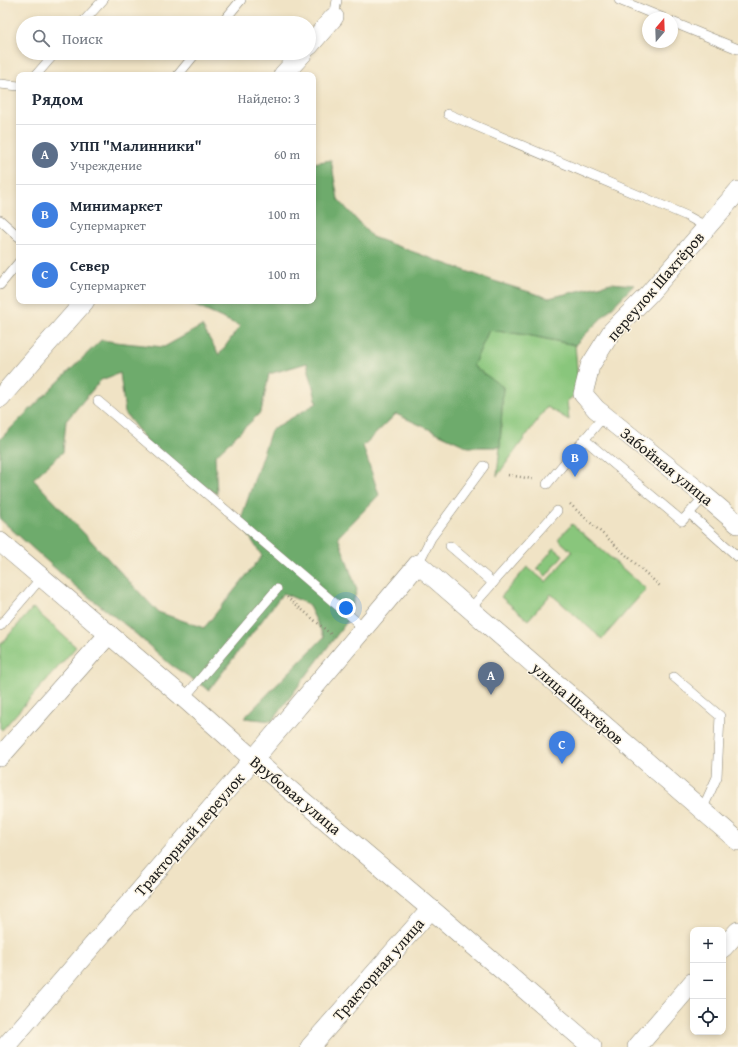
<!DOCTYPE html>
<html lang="ru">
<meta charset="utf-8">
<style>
:root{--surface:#fff;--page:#f6f6f7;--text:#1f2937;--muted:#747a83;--line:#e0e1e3;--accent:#1f6fb2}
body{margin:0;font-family:"Gentium Book Plus",serif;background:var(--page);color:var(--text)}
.controls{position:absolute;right:12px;bottom:12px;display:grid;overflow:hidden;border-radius:8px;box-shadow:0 2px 6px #0003}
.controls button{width:36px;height:36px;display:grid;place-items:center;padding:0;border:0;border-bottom:1px solid var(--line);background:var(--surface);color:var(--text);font:20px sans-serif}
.compass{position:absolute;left:642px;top:12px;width:36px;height:36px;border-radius:50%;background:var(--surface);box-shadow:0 2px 6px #0003;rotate:19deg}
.you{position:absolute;left:346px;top:608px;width:14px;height:14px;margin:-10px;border:3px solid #fff;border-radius:50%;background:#1a73e8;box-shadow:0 0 0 6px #1a73e833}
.badge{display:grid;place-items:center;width:26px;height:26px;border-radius:50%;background:var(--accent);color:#fff;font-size:13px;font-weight:700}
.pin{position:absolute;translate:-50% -33px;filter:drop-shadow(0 1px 2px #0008)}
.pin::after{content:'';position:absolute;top:21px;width:14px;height:12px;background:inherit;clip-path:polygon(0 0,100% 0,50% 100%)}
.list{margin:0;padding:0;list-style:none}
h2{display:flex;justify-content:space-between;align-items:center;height:52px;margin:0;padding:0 16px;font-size:17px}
h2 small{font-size:13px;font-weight:400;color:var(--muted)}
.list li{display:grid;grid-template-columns:26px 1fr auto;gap:12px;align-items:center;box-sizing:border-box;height:60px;padding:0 16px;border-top:1px solid var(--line)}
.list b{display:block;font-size:15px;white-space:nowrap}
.list p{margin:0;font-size:13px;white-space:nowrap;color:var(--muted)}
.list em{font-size:13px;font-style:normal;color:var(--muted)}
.icon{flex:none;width:22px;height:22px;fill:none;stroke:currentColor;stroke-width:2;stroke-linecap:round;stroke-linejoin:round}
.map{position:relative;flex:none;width:738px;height:1047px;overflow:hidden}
.search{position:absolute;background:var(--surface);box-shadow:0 2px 6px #0003;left:16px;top:16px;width:300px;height:44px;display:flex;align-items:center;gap:10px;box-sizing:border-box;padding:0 14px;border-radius:22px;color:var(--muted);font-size:15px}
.panel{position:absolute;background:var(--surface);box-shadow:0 2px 6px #0003;left:16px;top:72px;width:300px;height:232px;border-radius:8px}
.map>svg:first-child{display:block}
.green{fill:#89c67c;stroke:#52714c}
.forest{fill:#6eab6c;stroke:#456444;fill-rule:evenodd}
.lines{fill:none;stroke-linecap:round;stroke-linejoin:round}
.lane-casing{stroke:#868070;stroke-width:10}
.street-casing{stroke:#868070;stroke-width:20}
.path{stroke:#868070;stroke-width:2.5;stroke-dasharray:1 3;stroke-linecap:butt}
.lane{stroke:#fff;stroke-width:9}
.street{stroke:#fff;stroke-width:19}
.labels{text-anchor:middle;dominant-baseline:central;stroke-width:3;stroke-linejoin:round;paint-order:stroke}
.street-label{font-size:16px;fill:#1c1c1c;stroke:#fcf5e5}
</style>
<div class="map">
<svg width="738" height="1047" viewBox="0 0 738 1047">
<rect width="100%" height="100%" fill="#fcf5e5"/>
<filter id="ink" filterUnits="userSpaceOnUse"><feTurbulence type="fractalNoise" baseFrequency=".025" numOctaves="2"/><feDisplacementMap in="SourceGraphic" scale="8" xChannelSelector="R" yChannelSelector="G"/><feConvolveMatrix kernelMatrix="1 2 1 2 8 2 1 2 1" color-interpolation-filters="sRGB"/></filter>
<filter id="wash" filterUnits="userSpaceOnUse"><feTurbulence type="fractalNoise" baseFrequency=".012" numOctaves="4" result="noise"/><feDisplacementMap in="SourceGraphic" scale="16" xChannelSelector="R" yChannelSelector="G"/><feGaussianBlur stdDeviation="0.9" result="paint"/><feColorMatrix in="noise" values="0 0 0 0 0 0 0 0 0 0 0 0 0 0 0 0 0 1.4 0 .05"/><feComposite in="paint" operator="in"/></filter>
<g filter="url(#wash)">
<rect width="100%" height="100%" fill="#f0e3c5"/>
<g class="green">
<path d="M489,330L527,335L575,345L579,392L567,401L569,420L547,407L497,476L500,447L503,388L473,366Z"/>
<path d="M572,524L646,589L602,639L551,594L528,620L501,597L527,567L546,582L572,552L558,539Z"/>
<path d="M554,548L563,555L546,576L537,568Z"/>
<path d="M33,608L76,647L2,730L0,728V645Z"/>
</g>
<path class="forest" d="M331,160L338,199L372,237L494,281L549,298L611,283L634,285L575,345L527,335L489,330L473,366L503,387L500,447H468L396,414L363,446L379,495L338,537L357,590L346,623L272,721L244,718L324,637L308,604L283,593L209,690L171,665L128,627L76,587L0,519V439L101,340L124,343L164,347L202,326L219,355L240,326L184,301H313V163ZM307,363L317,403L271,430L240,522L262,556L204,628L158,612L33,479L63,452L66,421L101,380L120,373L125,413L158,456L217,494L215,456L261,412L269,374Z"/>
</g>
<g filter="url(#ink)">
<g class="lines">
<defs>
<g id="lane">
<path d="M619,0L663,18"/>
<path d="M334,17L337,0"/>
<path d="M672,22L738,49"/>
<path d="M82,23L103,0"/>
<path d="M222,23L241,0"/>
<path d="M36,75L55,53"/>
<path d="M178,75L196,53"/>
<path d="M0,84L19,86"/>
<path d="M448,114L687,216L707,227"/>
<path d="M0,220L19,237"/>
<path d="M0,285L19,262"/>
<path d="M98,401L364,628"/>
<path d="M584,439L682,521L705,496"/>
<path d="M547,484L604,416"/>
<path d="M689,513L738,557"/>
<path d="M450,546L493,583L470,609"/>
<path d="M418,564L431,538L484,466"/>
<path d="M493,583L557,511"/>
<path d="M0,626L42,577"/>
<path d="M674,677L720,716L717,777L702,810"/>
<path d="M184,698L277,589"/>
</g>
<g id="street">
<path d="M309,46L334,17"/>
<path d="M283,75L303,53"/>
<path d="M738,191L648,295L612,331L590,366L583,394L596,409L705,496L738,524"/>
<path d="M0,398L85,301"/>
<path d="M0,542L184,698L253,759L431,909L592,1047"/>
<path d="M0,757L109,634"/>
<path d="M723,948L738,931"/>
<path d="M5,1047L263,748L418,564L738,841"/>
<path d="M310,1047L431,909"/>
<path d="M637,1047L693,982"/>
</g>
</defs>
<use href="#lane" class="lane-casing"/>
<use href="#street" class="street-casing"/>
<g class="path">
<path d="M508,475L527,478L535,480"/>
<path d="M570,504L660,586"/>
<path d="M287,597L333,636"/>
</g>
<use href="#lane" class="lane"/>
<use href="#street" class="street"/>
</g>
</g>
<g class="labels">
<g class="street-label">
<text transform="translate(655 286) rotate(-49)">переулок Шахтёров</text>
<text transform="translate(667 466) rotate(39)">Забойная улица</text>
<text transform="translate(578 703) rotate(41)">улица Шахтёров</text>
<text transform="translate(296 795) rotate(40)">Врубовая улица</text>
<text transform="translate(189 834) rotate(-49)">Тракторный переулок</text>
<text transform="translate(378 969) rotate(-49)">Тракторная улица</text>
</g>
</g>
</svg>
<div class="controls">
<button>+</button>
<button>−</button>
<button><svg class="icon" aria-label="locate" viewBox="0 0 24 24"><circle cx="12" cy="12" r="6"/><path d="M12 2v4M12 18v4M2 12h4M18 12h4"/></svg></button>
</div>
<svg class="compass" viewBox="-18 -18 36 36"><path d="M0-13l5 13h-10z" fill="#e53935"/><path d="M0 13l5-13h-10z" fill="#747a83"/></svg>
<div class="you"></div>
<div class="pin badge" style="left:491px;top:695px;background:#5c6f8a">A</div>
<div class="pin badge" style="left:575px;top:477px;background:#3f7fe0">B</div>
<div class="pin badge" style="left:562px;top:764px;background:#3f7fe0">C</div>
<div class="search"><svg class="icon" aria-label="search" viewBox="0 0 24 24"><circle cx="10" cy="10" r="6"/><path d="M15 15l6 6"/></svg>Поиск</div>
<section class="panel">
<h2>Рядом<small>Найдено: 3</small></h2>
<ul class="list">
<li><span class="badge" style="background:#5c6f8a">A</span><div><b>УПП &quot;Малинники&quot;</b><p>Учреждение</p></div><em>60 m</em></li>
<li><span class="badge" style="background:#3f7fe0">B</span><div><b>Минимаркет</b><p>Супермаркет</p></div><em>100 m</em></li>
<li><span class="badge" style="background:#3f7fe0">C</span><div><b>Север</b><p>Супермаркет</p></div><em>100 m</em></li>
</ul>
</section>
</div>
